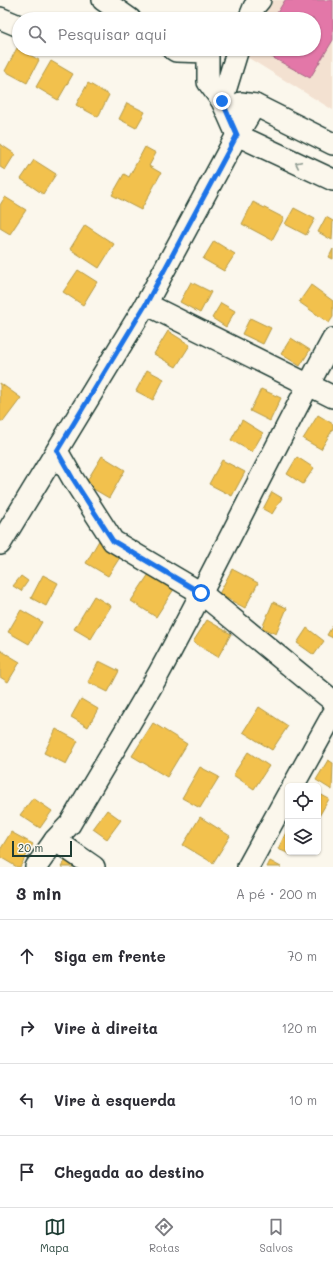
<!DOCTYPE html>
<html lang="pt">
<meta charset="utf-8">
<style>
:root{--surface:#fff;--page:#f7f7f7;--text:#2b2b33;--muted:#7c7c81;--line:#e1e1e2;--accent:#1f3d34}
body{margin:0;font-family:Mali,sans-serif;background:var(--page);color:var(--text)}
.controls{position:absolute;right:12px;bottom:12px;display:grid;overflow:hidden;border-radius:6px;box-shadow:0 1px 3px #0004}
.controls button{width:36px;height:36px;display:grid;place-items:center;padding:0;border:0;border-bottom:1px solid var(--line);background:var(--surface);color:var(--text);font:20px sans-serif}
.scale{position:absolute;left:12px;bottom:10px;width:60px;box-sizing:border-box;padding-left:4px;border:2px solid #1f3d34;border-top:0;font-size:11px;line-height:14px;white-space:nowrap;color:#1f3d34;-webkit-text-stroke:3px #fbf7ec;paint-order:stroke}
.stop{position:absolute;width:12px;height:12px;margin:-9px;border:3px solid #1a73e8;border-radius:50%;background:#fff}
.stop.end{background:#1a73e8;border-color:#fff;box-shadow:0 1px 4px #0008}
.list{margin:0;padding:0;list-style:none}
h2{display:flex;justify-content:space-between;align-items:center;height:52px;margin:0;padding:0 16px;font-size:17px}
h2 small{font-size:13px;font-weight:400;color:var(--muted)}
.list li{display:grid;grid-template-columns:26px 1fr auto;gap:12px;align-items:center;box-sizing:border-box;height:72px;padding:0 16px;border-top:1px solid var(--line)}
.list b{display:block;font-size:15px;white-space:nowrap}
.list em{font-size:13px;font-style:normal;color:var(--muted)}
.icon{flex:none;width:22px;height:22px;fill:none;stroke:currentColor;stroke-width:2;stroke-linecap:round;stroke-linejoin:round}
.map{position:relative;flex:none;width:333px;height:867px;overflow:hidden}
.search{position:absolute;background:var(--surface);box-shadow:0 1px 3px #0004;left:12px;right:12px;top:12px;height:44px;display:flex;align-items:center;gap:10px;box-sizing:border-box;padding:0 14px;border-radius:22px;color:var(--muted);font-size:15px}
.sheet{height:340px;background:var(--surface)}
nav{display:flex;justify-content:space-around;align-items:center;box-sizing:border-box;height:56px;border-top:1px solid var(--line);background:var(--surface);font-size:11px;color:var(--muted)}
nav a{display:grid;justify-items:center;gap:2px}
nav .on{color:var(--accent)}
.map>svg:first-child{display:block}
.built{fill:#f3e1d1}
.homes{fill:#f2c14e;stroke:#b39946}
.health{fill:#e377a8;stroke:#a86685}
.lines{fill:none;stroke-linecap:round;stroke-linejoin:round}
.street-casing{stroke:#1f3d34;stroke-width:24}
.street{stroke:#fbf7ec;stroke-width:21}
.oneway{stroke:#8d9a90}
.route{stroke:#1a73e8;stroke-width:5}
</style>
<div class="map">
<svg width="333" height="867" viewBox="0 0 333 867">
<rect width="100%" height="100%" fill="#fbf7ec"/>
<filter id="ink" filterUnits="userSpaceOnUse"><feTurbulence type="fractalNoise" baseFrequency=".025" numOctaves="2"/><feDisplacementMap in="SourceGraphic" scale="8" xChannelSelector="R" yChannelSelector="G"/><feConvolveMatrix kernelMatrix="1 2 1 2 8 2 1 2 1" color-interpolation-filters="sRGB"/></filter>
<g filter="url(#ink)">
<path class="built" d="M247,0H333V110L234,49H314V19H236Z"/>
<g class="homes">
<path d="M17,48L39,60L27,83L5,71Z"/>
<path d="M51,61L73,74L58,100L36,87Z"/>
<path d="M88,83L109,95L98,117L76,105Z"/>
<path d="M127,103L145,112L136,128L119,119Z"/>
<path d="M0,144L15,154L5,170L0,167Z"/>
<path d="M145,147L156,153L149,166L161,173L141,210L112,195L124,174L129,177Z"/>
<path d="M34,160L56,174L43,194L21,179Z"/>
<path d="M5,197L26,210L10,234L0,228V205Z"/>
<path d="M253,202L284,218L272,240L242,224Z"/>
<path d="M294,208L315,219L306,235L285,224Z"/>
<path d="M326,217L333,221L332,240L318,232Z"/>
<path d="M85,225L114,244L99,268L70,249Z"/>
<path d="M214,241L235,254L224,271L203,259Z"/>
<path d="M333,249V259L329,257Z"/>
<path d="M78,270L97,282L83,305L63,292Z"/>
<path d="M191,282L211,292L200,313L180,302Z"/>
<path d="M311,285L333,301V317L329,323L299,302Z"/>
<path d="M221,303L235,311L226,327L212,318Z"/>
<path d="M250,318L271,328L263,344L242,334Z"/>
<path d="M168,331L190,345L176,367L154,354Z"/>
<path d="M291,338L310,350L300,366L281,354Z"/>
<path d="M147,370L164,379L153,400L136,391Z"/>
<path d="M0,383L21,398L3,422L0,420Z"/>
<path d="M261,389L281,398L270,421L250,411Z"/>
<path d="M318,415L333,424V429L321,449L303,439Z"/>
<path d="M242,420L263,433L252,452L231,440Z"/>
<path d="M102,456L125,470L109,498L85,484Z"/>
<path d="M297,457L314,468L303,484L287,474Z"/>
<path d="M222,460L245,472L232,496L209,484Z"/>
<path d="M272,492L282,498L272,514L263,509Z"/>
<path d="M101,537L124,551L108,576L86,563Z"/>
<path d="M232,569L258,583L245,608L219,594Z"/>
<path d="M149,574L174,589L156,617L131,601Z"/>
<path d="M43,575L58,583L46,606L31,598Z"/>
<path d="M21,576L28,581L21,591L13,586Z"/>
<path d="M94,596L111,606L91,639L74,629Z"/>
<path d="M273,602L287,608L276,634L262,628Z"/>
<path d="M21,610L42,622L29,644L8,632Z"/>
<path d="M207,620L231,634L218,657L193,642Z"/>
<path d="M333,625V638L327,635Z"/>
<path d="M307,628L324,641L314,655L297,643Z"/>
<path d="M0,650L20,662L8,682L0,677Z"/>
<path d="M99,661L119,671L108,692L88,682Z"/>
<path d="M81,699L98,709L88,727L71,717Z"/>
<path d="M259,707L288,726L272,750L243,732Z"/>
<path d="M153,723L187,744L167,777L132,756Z"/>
<path d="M56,729L78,741L66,764L44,753Z"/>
<path d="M248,752L269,766L254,789L233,775Z"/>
<path d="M328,760L333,763L332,790L316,780Z"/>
<path d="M200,767L219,777L200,808L182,798Z"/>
<path d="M318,793L329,799L318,818Z"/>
<path d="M33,798L52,811L40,828L20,815Z"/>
<path d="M107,810L121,820L107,839L93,829Z"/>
<path d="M200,817L230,836L213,863L183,845Z"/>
<path d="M288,828V852H293L292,855L278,849Z"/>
<path d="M11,832L33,844L20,867H17L0,857V850Z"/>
<path d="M65,861L75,867H61Z"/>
<path d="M270,861L281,867H267Z"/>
</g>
<path class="health" d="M285,0H333V40L310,78L257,49H314V19H258L262,13L274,18Z"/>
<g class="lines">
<defs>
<g id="street">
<path d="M103,0L130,19"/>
<path d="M0,18L19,26"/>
<path d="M249,19L254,7L260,0"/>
<path d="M173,49L176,51L208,52V82L222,101L237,135L333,180"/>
<path d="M222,101L238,49"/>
<path d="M241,103L255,105L333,144"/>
<path d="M146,304L333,397"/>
<path d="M57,451L73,479L113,541L201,593L333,701"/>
<path d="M0,544L146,304L237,135L255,105"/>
<path d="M293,786L333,714"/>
<path d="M55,840L94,867"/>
<path d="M36,867L55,840L70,824C99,774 130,724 159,673C219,563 273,449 333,339"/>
<path d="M248,867L288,794"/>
</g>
</defs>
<use href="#street" class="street-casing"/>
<use href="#street" class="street"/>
</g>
<defs><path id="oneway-chevron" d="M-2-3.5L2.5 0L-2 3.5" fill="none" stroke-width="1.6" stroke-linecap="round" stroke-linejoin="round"/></defs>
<use class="oneway" href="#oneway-chevron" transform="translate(298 164) rotate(-155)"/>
</g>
<g class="lines" filter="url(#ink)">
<path class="route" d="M201,593L113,541L73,479L57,451L146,304L237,135L222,101"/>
</g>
</svg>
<div class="controls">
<button><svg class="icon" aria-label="locate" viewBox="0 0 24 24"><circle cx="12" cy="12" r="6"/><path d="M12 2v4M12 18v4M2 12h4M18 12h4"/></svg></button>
<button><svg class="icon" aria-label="layers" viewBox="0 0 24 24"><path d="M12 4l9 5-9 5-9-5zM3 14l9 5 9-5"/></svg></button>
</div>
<div class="scale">20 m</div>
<div class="stop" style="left:201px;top:593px"></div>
<div class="stop end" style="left:222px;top:101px"></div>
<div class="search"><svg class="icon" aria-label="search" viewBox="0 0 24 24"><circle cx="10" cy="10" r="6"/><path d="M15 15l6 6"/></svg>Pesquisar aqui</div>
</div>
<section class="sheet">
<h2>3 min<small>A pé · 200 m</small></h2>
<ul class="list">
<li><svg class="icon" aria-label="ahead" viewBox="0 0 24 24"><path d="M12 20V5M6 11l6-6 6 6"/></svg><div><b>Siga em frente</b></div><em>70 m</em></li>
<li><svg class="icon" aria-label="right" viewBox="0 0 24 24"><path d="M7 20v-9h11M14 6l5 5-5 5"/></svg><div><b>Vire à direita</b></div><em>120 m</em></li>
<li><svg class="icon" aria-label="left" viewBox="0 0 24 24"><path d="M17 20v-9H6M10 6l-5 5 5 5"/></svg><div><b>Vire à esquerda</b></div><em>10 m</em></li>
<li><svg class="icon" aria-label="arrive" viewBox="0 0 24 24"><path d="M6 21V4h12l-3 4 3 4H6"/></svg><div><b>Chegada ao destino</b></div></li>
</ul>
</section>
<nav>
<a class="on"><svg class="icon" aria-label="map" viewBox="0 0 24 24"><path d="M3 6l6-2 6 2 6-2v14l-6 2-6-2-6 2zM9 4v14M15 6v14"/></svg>Mapa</a>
<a><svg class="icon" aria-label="directions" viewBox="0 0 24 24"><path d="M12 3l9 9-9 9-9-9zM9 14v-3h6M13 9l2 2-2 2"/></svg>Rotas</a>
<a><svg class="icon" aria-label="saved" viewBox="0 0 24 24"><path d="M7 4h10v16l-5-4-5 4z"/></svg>Salvos</a>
</nav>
